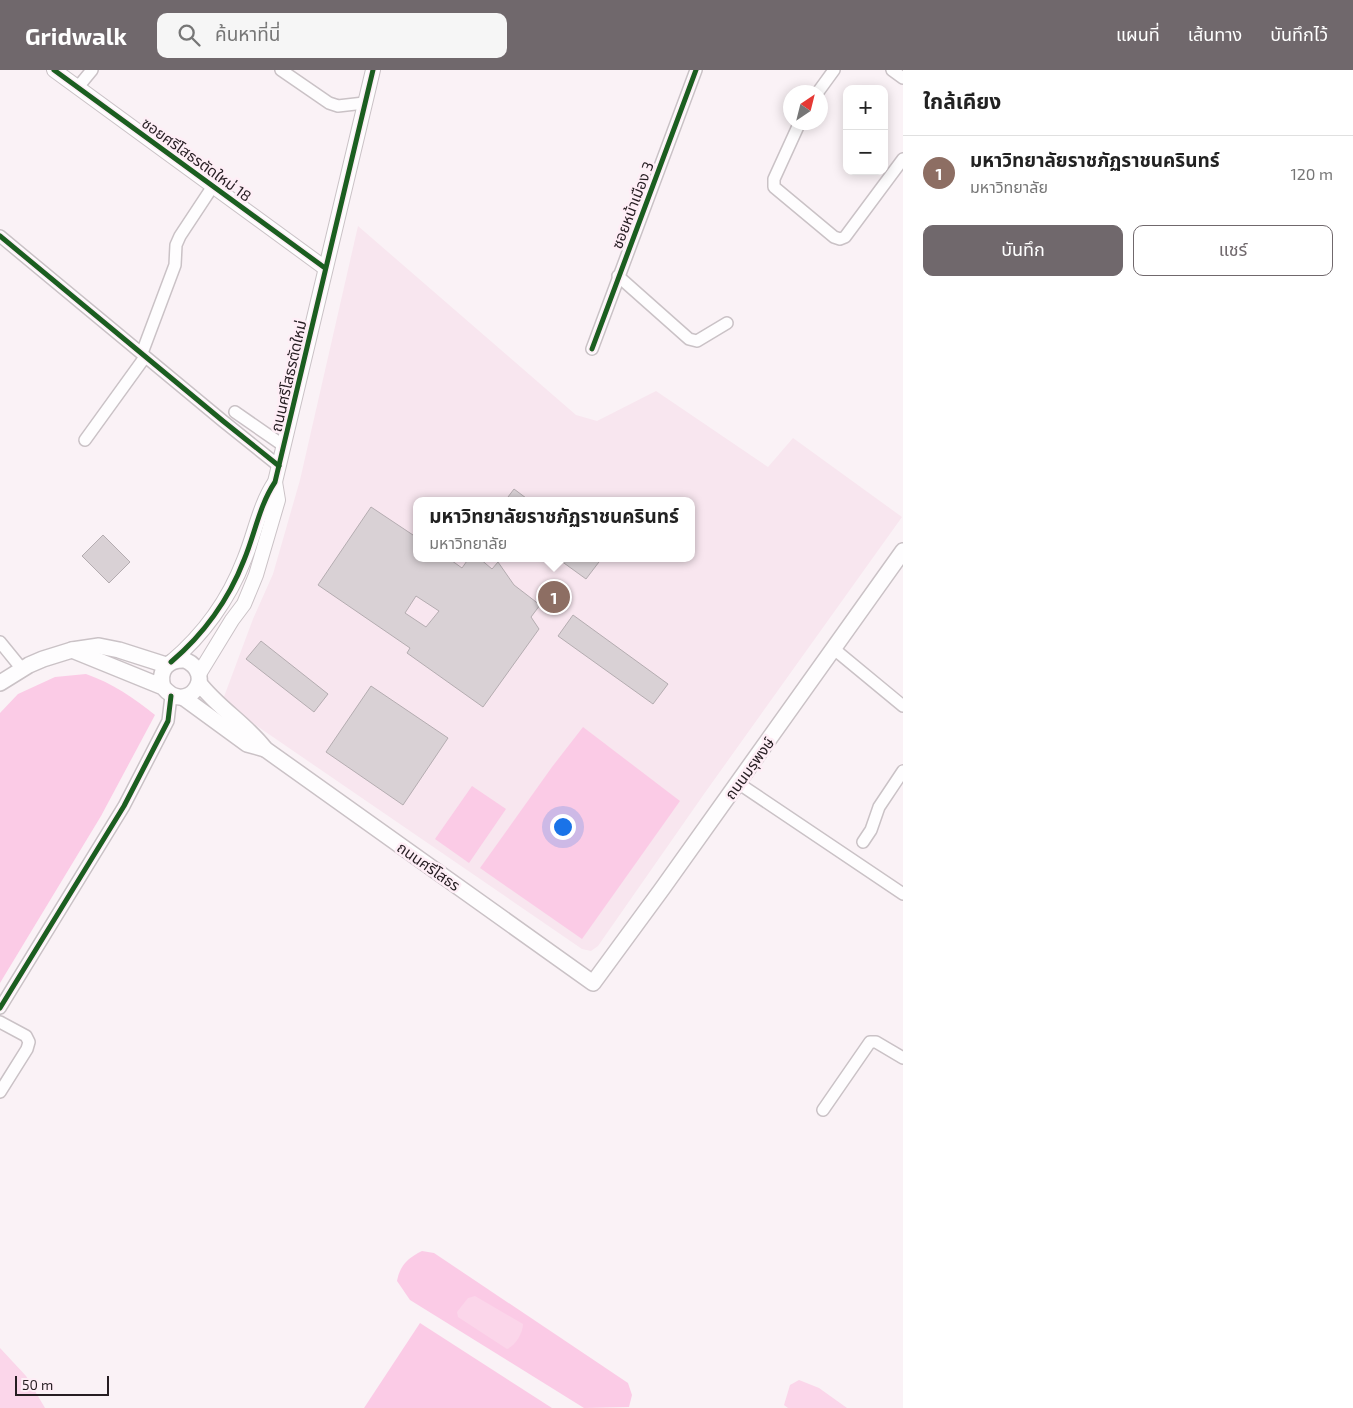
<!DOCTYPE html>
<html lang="th">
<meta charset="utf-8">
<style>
:root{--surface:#fff;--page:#f6f6f6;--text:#222;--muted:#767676;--line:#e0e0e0;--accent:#70686c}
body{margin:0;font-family:"Exo 2","Noto Sans Thai",sans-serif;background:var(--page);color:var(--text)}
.controls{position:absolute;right:15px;top:15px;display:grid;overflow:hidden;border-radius:10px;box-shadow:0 2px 12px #0003}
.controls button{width:45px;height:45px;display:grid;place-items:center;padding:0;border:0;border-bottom:1px solid var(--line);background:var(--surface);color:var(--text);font:25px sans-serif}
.compass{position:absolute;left:783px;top:15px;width:45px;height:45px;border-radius:50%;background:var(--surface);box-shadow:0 2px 12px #0003;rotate:35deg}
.scale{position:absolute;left:15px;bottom:12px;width:94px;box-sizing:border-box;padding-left:5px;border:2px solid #261d22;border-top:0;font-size:14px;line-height:18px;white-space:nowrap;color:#261d22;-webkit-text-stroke:4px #feeef6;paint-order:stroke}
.you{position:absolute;left:562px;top:756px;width:18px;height:18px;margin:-12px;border:4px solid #fff;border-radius:50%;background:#1a73e8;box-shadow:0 0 0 8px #1a73e833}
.badge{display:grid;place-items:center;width:32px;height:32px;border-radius:50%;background:var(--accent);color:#fff;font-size:16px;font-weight:700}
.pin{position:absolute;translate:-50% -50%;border:2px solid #fff;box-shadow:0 1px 5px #0006}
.popup{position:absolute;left:413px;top:427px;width:282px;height:65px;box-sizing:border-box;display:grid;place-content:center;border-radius:10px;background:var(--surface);filter:drop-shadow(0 1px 4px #0005);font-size:16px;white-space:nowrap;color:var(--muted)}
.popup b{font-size:19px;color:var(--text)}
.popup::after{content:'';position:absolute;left:50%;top:100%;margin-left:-10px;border:10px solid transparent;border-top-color:var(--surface)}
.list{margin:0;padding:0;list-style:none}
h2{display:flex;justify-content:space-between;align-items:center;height:65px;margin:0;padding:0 20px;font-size:21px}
h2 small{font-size:16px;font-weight:400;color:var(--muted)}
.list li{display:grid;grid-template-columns:32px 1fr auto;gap:15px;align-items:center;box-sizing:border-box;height:75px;padding:0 20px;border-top:1px solid var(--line)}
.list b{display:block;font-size:19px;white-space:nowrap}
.list p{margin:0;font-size:16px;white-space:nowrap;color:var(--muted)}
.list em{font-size:16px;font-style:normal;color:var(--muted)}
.actions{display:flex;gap:10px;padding:15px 20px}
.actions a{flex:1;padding:11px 0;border:1px solid var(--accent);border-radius:10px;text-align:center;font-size:18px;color:var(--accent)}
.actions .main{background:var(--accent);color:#fff}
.icon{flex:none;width:28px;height:28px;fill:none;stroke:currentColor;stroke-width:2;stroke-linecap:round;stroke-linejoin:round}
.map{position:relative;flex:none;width:903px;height:1338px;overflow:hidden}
header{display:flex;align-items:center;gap:30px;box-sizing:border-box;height:70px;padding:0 25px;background:var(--accent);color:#fff}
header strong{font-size:24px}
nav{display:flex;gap:28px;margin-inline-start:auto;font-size:18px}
.search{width:350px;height:45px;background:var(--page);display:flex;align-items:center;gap:12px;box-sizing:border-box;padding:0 18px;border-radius:10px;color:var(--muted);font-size:19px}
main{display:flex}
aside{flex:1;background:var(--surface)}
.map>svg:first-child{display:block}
.built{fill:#f8e6ef;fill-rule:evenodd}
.green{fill:#fbcbe6}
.water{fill:#fbd6ea}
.building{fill:#d9d1d5;stroke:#b4acb0;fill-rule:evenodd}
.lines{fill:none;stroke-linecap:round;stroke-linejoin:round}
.minor-casing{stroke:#cac2c6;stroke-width:14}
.tertiary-casing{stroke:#cac2c6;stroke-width:16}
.secondary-casing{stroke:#cac2c6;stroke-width:18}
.minor{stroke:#fefdfe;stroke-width:11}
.tertiary{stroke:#fefdfe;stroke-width:14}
.secondary{stroke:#fefdfe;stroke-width:15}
.cycleway-casing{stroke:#feeef6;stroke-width:8}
.cycleway{stroke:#1b5e20;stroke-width:5}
.labels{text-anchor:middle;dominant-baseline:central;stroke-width:5;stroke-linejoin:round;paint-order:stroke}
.street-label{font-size:15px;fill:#261d22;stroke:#feeef6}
</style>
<header>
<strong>Gridwalk</strong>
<div class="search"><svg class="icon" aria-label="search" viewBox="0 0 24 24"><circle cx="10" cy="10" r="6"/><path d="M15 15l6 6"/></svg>ค้นหาที่นี่</div>
<nav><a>แผนที่</a><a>เส้นทาง</a><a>บันทึกไว้</a></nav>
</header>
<main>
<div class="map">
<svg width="903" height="1338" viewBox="0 0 903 1338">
<rect width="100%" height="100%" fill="#faf2f6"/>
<path class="built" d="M358,156L576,345L597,351L656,321L768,397L793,368L902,447L704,724L598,876L591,881L582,879L222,632L253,549L273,504L300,410ZM416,431H692V488H416Z"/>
<g class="green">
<path d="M86,604C112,613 134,628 155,645L101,746L0,913V643L18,624L55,607Z"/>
<path d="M583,657L680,731L582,869L480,798L552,697Z"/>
<path d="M472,716L506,739L469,793L435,769Z"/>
<path d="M422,1181L434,1183L628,1313L632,1325L629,1337L584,1338L410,1230L397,1211C400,1195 408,1188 422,1181Z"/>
<path d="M420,1253L552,1338H364Z"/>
</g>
<g class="water">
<path d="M475,1226L523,1254C523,1263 515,1276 507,1279L458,1247L457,1242L468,1228Z"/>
<path d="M0,1278L26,1306L45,1338H0Z"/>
<path d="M799,1310L819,1318L847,1338H788L784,1335L790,1315Z"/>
</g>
<g class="building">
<path d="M514,419L530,431H505Z"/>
<path d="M371,437L416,467V488H448L462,498L469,488H479L492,499L498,492L514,515L540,535L531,547L539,559L483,637L407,583L410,578L318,515ZM416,526L439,541L426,557L405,543Z"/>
<path d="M103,465L130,492L109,513L82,486Z"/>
<path d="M557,488H602L586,509Z"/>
<path d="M573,545L668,614L653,634L558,566Z"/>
<path d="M261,571L328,624L314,642L246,589Z"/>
<path d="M371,616L448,668L403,735L326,682Z"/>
</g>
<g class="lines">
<defs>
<g id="minor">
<path d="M281,0L329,33L338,36L364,33"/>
<path d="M892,0L903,8"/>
<path d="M78,17L92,0"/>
<path d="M818,22L834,0"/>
<path d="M800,52L774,109V117L834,167L840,169L845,167L903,89"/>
<path d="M0,166L223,351L279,396"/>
<path d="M618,206L689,269L697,271L727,253"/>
<path d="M592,279L696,0"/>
<path d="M142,283L175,195L176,175L180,166L213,116"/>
<path d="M235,342L284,376"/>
<path d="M85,370L145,287"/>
<path d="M0,572L22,599"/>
<path d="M834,579L903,636"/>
<path d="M738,713L903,824"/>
<path d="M863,772L871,760L879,737L903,701"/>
<path d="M0,938L124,736L168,651L171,626"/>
<path d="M0,952L26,966L29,972L27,979L0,1022"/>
<path d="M823,1040L870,972H876L903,988"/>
</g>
<g id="tertiary">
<path d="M54,0L325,198"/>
<path d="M171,592C203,565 229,529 244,490C255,464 259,436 275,412L373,0"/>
<path d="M199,604L232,550L244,534L256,505L278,430L275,412"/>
</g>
<g id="secondary">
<path d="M72,580L163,617C186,646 218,605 185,590C167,589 158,601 163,617"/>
<path d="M0,613L29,595L43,589L72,580L99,576L119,580L166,595"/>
<path d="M199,613C218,638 246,654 265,679L593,913L662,819L903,481"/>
<path d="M184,628L247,674L265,679"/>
</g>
</defs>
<use href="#minor" class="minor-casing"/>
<use href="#tertiary" class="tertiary-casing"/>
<use href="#secondary" class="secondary-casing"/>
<use href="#minor" class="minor"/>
<use href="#tertiary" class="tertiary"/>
<use href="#secondary" class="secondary"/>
<defs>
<g id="cycleway">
<path d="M54,0L325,198"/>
<path d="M0,166L223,351L279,396"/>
<path d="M592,279L696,0"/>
<path d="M171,592C203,565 229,529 244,490C255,464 259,436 275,412L373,0"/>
<path d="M0,938L124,736L168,651L171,626"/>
</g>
</defs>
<use href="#cycleway" class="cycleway-casing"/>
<use href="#cycleway" class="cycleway"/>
</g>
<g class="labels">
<g class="street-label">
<text transform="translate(197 89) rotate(36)">ซอยศรีโสธรตัดใหม่ 18</text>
<text transform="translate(632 135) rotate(-69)">ซอยหน้าเมือง 3</text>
<text transform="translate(288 306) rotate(-77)">ถนนศรีโสธรตัดใหม่</text>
<text transform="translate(749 698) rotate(-54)">ถนนมรุพงษ์</text>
<text transform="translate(429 796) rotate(35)">ถนนศรีโสธร</text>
</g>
</g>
</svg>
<div class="controls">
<button>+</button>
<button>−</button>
</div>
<svg class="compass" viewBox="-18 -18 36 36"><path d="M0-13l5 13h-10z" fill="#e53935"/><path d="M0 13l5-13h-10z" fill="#767676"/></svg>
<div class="scale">50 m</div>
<div class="you"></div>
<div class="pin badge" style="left:554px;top:527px;background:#8d6e63">1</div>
<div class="popup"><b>มหาวิทยาลัยราชภัฏราชนครินทร์</b>มหาวิทยาลัย</div>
</div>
<aside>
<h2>ใกล้เคียง<small></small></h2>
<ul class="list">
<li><span class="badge" style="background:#8d6e63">1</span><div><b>มหาวิทยาลัยราชภัฏราชนครินทร์</b><p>มหาวิทยาลัย</p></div><em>120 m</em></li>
</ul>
<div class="actions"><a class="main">บันทึก</a><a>แชร์</a></div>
</aside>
</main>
